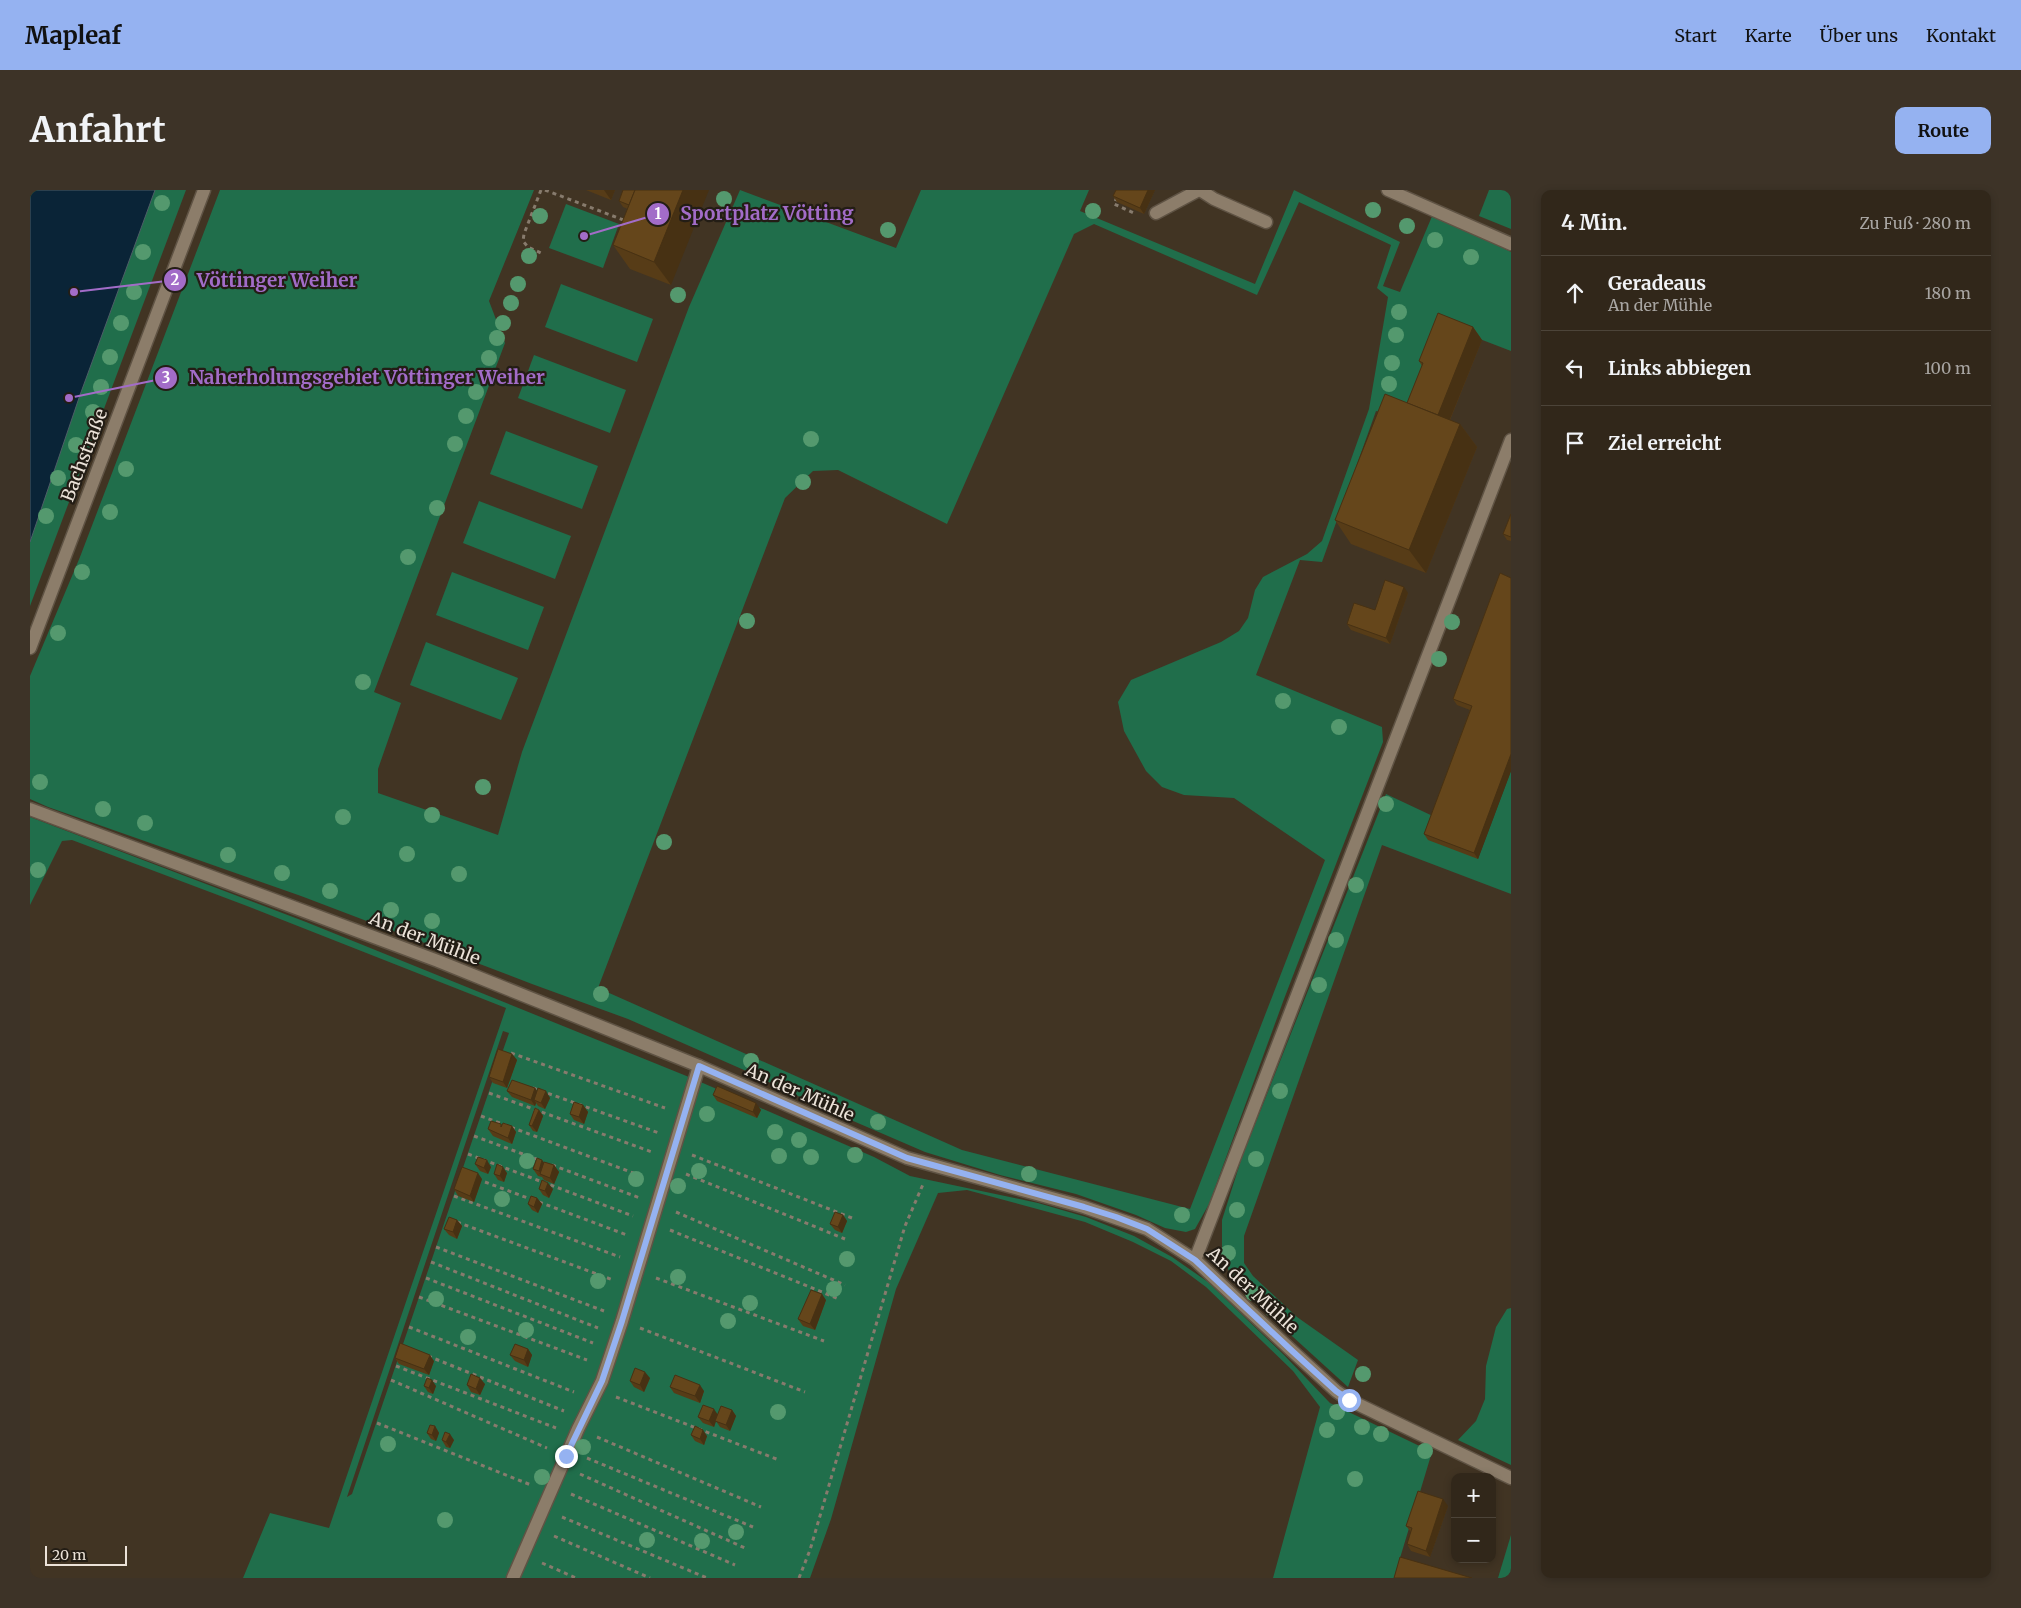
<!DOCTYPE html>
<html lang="de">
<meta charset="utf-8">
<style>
:root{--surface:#31271a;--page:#3d3327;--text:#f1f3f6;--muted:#a8a5a2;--line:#4c4439;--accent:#95b2f1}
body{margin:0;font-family:Merriweather,serif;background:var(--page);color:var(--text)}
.controls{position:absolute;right:15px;bottom:15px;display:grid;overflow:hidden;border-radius:10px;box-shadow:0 2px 8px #0003}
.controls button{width:45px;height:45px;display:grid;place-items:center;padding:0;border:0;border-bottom:1px solid var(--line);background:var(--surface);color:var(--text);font:25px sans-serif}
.scale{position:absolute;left:15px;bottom:12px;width:82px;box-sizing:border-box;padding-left:5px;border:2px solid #ebe2d8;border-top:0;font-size:14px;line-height:18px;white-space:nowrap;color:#ebe2d8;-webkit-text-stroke:4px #231d15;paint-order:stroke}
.stop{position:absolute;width:15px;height:15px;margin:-11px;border:4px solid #95b2f1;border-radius:50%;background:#fff}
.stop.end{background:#95b2f1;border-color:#fff;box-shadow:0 1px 5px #0008}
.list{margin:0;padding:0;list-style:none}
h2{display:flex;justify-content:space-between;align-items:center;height:65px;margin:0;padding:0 20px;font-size:21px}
h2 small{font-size:16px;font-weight:400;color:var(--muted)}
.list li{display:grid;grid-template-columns:32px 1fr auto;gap:15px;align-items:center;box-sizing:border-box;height:75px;padding:0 20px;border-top:1px solid var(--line)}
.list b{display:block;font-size:19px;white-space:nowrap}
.list p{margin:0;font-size:16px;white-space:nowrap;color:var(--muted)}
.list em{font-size:16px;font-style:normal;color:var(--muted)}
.icon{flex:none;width:28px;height:28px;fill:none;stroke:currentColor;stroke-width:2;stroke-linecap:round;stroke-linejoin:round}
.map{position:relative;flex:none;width:1481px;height:1388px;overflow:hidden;border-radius:10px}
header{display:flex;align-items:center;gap:30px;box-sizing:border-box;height:70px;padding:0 25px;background:var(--accent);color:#111}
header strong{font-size:24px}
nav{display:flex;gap:28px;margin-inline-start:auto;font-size:18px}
.intro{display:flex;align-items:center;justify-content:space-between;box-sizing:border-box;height:120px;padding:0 30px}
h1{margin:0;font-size:35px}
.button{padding:12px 22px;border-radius:10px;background:var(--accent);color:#111;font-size:18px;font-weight:700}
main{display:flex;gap:30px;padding:0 30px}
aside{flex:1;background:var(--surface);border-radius:10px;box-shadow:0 2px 8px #0003}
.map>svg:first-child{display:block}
.green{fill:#206e4b;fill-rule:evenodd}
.water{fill:#0a2437;stroke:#4e5d67}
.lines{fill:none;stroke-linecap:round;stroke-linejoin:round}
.service-casing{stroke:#5f5344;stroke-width:15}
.minor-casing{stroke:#5f5344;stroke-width:15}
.path{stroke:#877b6d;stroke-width:3;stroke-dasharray:4 4;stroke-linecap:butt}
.service{stroke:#8c7d6a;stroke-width:12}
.minor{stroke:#8c7d6a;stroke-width:12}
.tree{fill:#54996e}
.wall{fill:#573c17}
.shaded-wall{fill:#473113}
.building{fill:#65461b;stroke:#473113}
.route{stroke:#95b2f1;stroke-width:6}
.labels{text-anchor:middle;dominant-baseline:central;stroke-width:4.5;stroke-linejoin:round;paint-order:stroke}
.street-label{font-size:18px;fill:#ebe2d8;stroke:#231d15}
.leader{fill:none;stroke:#a26cc8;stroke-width:2}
.callout-dot{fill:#a26cc8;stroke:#231d15;stroke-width:2}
.mark-label{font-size:15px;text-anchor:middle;font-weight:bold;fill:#fff}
.callout-label{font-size:19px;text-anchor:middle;font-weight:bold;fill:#a26cc8;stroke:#231d15;stroke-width:4.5;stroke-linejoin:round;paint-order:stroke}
</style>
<header>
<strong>Mapleaf</strong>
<nav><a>Start</a><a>Karte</a><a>Über uns</a><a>Kontakt</a></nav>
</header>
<div class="intro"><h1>Anfahrt</h1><a class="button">Route</a></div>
<main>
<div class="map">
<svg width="1481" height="1388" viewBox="0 0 1481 1388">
<rect width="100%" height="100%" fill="#413423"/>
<g class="green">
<path d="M0,0H156L0,416Z"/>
<path d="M190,0H504L459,111L475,153L344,502L371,513L348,579V603L468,645L492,562L659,117L710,0L866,58L891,0H1059L1050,21L1225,94L1264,0L1370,52L1353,96L1370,102L1403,24L1481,62V161L1416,136L1372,227L1346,221L1292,372L1270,370L1226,485L1352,537L1353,552L1254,809L1179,1014L1165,1039L1156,1042L1135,1038L1106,1025L1046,1004L970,985L895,962L793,918L714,880L598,829L502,794L271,706L18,617L0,609V486L50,367ZM1269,12L1361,55L1347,98L1358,107L1339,219L1292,351L1277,364L1233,387L1225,400L1218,428L1209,441L1191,452L1101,490L1088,512L1094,541L1116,581L1132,597L1154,605L1204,608L1295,670L1160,1019L932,960L568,798L755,308L783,281L808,280L917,334L1044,44L1064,34L1227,105Z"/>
<path d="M1459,0H1481V39L1449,26Z"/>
<path d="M536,14L589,34L573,78L519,58Z"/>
<path d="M531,94L623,129L607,172L515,137Z"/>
<path d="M504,165L596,200L580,243L488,208Z"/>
<path d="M476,241L568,276L552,319L460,284Z"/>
<path d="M449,311L541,346L525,389L433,353Z"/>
<path d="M422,382L514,417L498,460L406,425Z"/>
<path d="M396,452L488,488L471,530L380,495Z"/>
<path d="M1481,581V704L1352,655L1214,1046V1073L1223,1086L1267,1127L1328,1170L1318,1197L1219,1107L1200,1086L1192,1056V1030L1212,967L1356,604L1407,628L1448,669Z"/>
<path d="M0,627L276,732L659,887L844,967L880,986L1008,1013L1056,1027L1104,1046L1142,1067L1178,1092L1254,1165L1300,1213L1402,1262L1364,1388H1243L1290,1217L1263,1181L1176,1097L1141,1071L1103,1052L1055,1032L937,1000L908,1003L866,1099L801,1329L780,1388H213L240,1323L299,1338L476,818L217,716L42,650L32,651L0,715ZM473,841L479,843L472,863L322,1304L317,1307Z"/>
<path d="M1481,1118V1275L1428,1250L1446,1231L1455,1209L1456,1176L1466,1137L1477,1119Z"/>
<path d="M1481,1345V1388H1468Z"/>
</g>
<path class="water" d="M0,0H125L50,205L0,352Z"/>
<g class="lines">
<defs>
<g id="service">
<path d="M1170,0L1184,9L1236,32"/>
<path d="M1358,0L1481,54"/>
<path d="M1126,23L1169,0"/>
<path d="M0,458L174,0"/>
<path d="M1165,1070L1481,250"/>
<path d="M483,1388L548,1239L572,1191L592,1131L669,876"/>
</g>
<path id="minor" d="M0,619L408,771L669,876L877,968L1054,1017L1117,1039L1165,1070L1260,1159L1306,1201L1319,1210L1481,1288"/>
</defs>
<use href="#service" class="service-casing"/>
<use href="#minor" class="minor-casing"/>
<g class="path">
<path d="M511,0L494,44L493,51L498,57L513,64"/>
<path d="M515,0L596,31"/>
<path d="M1090,0L1084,14L1106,24"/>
<path d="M481,863L635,918"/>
<path d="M503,898L629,943"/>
<path d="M459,903L622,962"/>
<path d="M451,926L614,987"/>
<path d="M444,946L509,970"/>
<path d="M438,964L603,1026"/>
<path d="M662,965L822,1028"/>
<path d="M522,975L610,1008"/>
<path d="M656,984L815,1049"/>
<path d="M455,992L503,1010"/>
<path d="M424,1006L590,1067"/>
<path d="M509,1012L597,1045"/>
<path d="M646,1022L815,1095"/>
<path d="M427,1032L583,1090"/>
<path d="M640,1040L809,1109"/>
<path d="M406,1057L574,1121"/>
<path d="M401,1072L568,1138"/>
<path d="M396,1088L563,1153"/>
<path d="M626,1088L794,1151"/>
<path d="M389,1107L557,1170"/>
<path d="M379,1137L544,1202"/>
<path d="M610,1138L775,1202"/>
<path d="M398,1166L534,1221"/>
<path d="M366,1176L526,1238"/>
<path d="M361,1190L517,1258"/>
<path d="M586,1207L749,1270"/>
<path d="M347,1233L501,1295"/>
<path d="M567,1247L731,1317"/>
<path d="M557,1268L723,1337"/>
<path d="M550,1284L715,1358"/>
<path d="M541,1304L705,1375"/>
<path d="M532,1327L677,1388"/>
<path d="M524,1346L620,1388"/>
<path d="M512,1373L546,1388"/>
<path d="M769,1388L780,1360L875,1036L894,992"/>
</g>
<use href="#service" class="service"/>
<use href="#minor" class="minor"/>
</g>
<g class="tree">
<circle cx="694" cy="9" r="8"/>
<circle cx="132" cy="13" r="8"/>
<circle cx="1343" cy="20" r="8"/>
<circle cx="1063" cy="21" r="8"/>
<circle cx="510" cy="26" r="8"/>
<circle cx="1377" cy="36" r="8"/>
<circle cx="858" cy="40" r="8"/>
<circle cx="1405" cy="50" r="8"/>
<circle cx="113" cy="62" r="8"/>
<circle cx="499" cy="66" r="8"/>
<circle cx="1441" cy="67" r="8"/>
<circle cx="488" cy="94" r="8"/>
<circle cx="104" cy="102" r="8"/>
<circle cx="648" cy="105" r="8"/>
<circle cx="481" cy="113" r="8"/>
<circle cx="1369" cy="122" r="8"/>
<circle cx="91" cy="133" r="8"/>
<circle cx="473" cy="133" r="8"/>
<circle cx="1366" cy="145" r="8"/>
<circle cx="467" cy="148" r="8"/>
<circle cx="80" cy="167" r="8"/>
<circle cx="459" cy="168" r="8"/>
<circle cx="1362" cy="173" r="8"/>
<circle cx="1359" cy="194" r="8"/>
<circle cx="71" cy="197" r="8"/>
<circle cx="446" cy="202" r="8"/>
<circle cx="63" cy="222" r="8"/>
<circle cx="436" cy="226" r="8"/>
<circle cx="781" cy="249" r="8"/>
<circle cx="425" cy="254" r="8"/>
<circle cx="46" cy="255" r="8"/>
<circle cx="96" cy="279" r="8"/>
<circle cx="28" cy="288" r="8"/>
<circle cx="773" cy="292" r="8"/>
<circle cx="407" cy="318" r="8"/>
<circle cx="80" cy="322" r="8"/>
<circle cx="16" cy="326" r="8"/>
<circle cx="378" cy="367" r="8"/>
<circle cx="52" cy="382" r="8"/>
<circle cx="717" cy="431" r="8"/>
<circle cx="1422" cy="432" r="8"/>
<circle cx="28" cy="443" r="8"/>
<circle cx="1409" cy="469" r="8"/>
<circle cx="333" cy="492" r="8"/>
<circle cx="1253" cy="511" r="8"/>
<circle cx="1309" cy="537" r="8"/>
<circle cx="10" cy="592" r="8"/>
<circle cx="453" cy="597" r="8"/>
<circle cx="1356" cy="614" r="8"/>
<circle cx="73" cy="619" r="8"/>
<circle cx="402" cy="625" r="8"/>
<circle cx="313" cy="627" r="8"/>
<circle cx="115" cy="633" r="8"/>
<circle cx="634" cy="652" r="8"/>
<circle cx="377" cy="664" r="8"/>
<circle cx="198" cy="665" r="8"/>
<circle cx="8" cy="680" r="8"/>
<circle cx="252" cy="683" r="8"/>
<circle cx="429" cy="684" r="8"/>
<circle cx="1326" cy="695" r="8"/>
<circle cx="300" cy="701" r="8"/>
<circle cx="361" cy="720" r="8"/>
<circle cx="402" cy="731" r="8"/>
<circle cx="1306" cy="750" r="8"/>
<circle cx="1289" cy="795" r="8"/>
<circle cx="571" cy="804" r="8"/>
<circle cx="721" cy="871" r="8"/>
<circle cx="1250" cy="901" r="8"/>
<circle cx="677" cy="924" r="8"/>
<circle cx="848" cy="932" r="8"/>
<circle cx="745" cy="942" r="8"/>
<circle cx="769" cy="950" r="8"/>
<circle cx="825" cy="965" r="8"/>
<circle cx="749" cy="966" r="8"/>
<circle cx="781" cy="967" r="8"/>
<circle cx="1226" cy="969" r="8"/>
<circle cx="497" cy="971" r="8"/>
<circle cx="669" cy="981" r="8"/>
<circle cx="999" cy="984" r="8"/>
<circle cx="606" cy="989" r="8"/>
<circle cx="648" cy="996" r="8"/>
<circle cx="472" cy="1009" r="8"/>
<circle cx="1207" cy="1020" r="8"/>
<circle cx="1152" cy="1025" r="8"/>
<circle cx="1198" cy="1063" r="8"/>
<circle cx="817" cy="1069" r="8"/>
<circle cx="648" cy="1087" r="8"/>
<circle cx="568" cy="1091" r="8"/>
<circle cx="804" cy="1099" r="8"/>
<circle cx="1223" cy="1103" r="8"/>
<circle cx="406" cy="1109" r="8"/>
<circle cx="720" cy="1113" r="8"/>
<circle cx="1242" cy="1119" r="8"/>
<circle cx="698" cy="1131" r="8"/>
<circle cx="496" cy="1140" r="8"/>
<circle cx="438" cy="1147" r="8"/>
<circle cx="1333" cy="1184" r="8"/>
<circle cx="748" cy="1222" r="8"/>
<circle cx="1307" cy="1222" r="8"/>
<circle cx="1332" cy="1237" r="8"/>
<circle cx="1297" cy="1240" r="8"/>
<circle cx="1351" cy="1244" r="8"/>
<circle cx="358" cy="1254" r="8"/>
<circle cx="553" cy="1257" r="8"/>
<circle cx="1395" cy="1261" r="8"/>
<circle cx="512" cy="1287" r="8"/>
<circle cx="1325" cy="1289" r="8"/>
<circle cx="415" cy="1330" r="8"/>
<circle cx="706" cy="1342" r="8"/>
<circle cx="617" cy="1350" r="8"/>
<circle cx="672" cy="1351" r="8"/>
</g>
<g class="wall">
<path d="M556,0H585L581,10Z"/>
<path d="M593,0L641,95L600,79L583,55L598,19L593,17L589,11Z"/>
<path d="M1086,0H1125L1114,24L1087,12L1083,6Z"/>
<path d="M1443,137L1452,150L1420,230L1430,234L1447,257L1396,383L1321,354L1305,330L1377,213L1392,176L1389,171Z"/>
<path d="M1481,324V351L1477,350L1473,344Z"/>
<path d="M1470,383L1448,669L1398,650L1394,644L1440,520L1427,515L1423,509Z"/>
<path d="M1378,403L1360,454L1321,440L1317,434Z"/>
<path d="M482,864L487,870L477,898L463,893L459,887Z"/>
<path d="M505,898L507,901L520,908L515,919L508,916L506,913L505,916L482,907L477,901Z"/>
<path d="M683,905L731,920L727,928L687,911Z"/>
<path d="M553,915L558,922L554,934L544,930L540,924Z"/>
<path d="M509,920L513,926L507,942L503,941L499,935Z"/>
<path d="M471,934L472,935L482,936L486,942L482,954L463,946L458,939Z"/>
<path d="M514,972L524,975L529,982L524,994L514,990L512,987L508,986L503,979Z"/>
<path d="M445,974L461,977L458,984L450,981Z"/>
<path d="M477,983L474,992L468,990L464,984Z"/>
<path d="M452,989L444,1012L428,1006L424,999Z"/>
<path d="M509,999H523L519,1008L513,1005Z"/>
<path d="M507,1008L512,1014L508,1023L502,1020L498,1014Z"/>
<path d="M813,1025L817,1031L812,1043L805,1040L800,1034Z"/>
<path d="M427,1030L432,1036L427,1049L419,1045L414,1039Z"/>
<path d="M796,1110L785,1140L773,1136L768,1129Z"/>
<path d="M498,1159L502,1165L498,1177L485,1171L480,1165Z"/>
<path d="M365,1168L404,1171L399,1185L369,1174Z"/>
<path d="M620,1188L614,1202L604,1197L600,1191Z"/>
<path d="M455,1194L450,1205L441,1202L437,1195Z"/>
<path d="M394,1196H406L403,1204L398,1202Z"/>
<path d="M640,1197L674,1201L670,1213L644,1203Z"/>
<path d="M702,1220L706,1226L700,1241L690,1237L686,1231L684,1237L673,1233L668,1227L688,1224Z"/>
<path d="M405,1236L409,1243L406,1251L401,1249L397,1243Z"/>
<path d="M661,1245L677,1246L674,1255L665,1251Z"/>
<path d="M412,1250H424L420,1258L416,1257Z"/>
<path d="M1418,1316L1400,1367L1381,1361L1377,1354L1381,1342L1376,1336Z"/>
</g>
<g class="shaded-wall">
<path d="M574,0H585L581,10Z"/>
<path d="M653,0H679L641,95L624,72Z"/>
<path d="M1118,0H1125L1114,24L1110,18Z"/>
<path d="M1443,137L1452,150L1414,244L1405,232Z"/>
<path d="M1430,234L1447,257L1396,383L1379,360Z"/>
<path d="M1374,397L1378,403L1360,454L1356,448Z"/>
<path d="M1481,564V581L1448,669L1444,663Z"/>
<path d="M482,864L487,870L477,898L473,892Z"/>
<path d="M505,898L509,904L504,910L506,913L505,916L501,910Z"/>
<path d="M516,901L520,908L515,919L511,913Z"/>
<path d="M726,913L731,920L727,928L723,922Z"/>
<path d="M553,915L558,922L554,934L549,927Z"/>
<path d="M509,920L513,926L507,942L502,936Z"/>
<path d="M482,936L486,942L482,954L478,948Z"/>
<path d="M457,970L461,977L458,984L454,978Z"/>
<path d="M512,970L517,976L511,984L509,981Z"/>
<path d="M524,975L529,982L524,994L520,988Z"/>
<path d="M473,977L477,983L474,992L470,986Z"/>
<path d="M448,983L452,989L444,1012L440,1006Z"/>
<path d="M518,993L523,999L519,1008L515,1001Z"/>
<path d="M507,1008L512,1014L508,1023L504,1017Z"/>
<path d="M813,1025L817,1031L812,1043L808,1037Z"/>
<path d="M427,1030L432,1036L427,1049L423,1042Z"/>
<path d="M792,1104L796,1110L785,1140L780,1134Z"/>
<path d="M498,1159L502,1165L498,1177L494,1170Z"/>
<path d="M400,1165L404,1171L399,1185L394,1179Z"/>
<path d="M615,1182L620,1188L614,1202L610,1195Z"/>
<path d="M450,1188L455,1194L450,1205L446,1199Z"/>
<path d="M402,1190L406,1196L403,1204L399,1198Z"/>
<path d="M670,1195L674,1201L670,1213L665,1206Z"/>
<path d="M684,1219L688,1225L684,1237L679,1231Z"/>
<path d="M702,1220L706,1226L700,1241L696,1235Z"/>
<path d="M405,1236L409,1243L406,1251L402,1245Z"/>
<path d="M673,1240L677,1246L674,1255L670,1249Z"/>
<path d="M420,1244L424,1250L420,1258L416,1252Z"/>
<path d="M1413,1309L1418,1316L1400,1367L1396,1361Z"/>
</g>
<g class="building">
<path d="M593,0H605L599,15L589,11Z"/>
<path d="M605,0H653L624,72L583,55Z"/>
<path d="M1086,0H1118L1110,18L1083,6Z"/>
<path d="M1408,123L1443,137L1408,225L1377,213L1393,173L1389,171Z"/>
<path d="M1355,204L1430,234L1379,360L1305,330Z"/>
<path d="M1481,324V347L1473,344Z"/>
<path d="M1470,383L1481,388V564L1444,663L1394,644L1442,516L1423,509Z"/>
<path d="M1355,390L1374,397L1356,448L1317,434L1324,413L1345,420Z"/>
<path d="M468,859L482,864L473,892L459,887Z"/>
<path d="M482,890L505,898L501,910L477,901Z"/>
<path d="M687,896L726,913L723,922L683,905Z"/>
<path d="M508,898L516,901L511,913L504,910Z"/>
<path d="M544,912L553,915L549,927L540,924Z"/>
<path d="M505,918L509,920L502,936L499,935Z"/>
<path d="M461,931L471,934V937L473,933L482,936L478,948L458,939Z"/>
<path d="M448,967L457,970L454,978L445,974Z"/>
<path d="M507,968L512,970L509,981L503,979Z"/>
<path d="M514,972L524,975L520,988L510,984Z"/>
<path d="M467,974L473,977L470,986L464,984Z"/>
<path d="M432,977L448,983L440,1006L424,999Z"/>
<path d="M512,990L518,993L515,1001L509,999Z"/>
<path d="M501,1006L507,1008L504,1017L498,1014Z"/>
<path d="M805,1022L813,1025L808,1037L800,1034Z"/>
<path d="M419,1027L427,1030L423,1042L414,1039Z"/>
<path d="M781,1100L792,1104L780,1134L768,1129Z"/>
<path d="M370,1153L400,1165L394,1179L365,1168Z"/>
<path d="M485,1154L498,1159L494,1170L480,1165Z"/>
<path d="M605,1178L615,1182L610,1195L600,1191Z"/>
<path d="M441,1184L450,1188L446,1199L437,1195Z"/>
<path d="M645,1185L670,1195L665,1206L640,1197Z"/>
<path d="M397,1188L402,1190L399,1198L394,1196Z"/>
<path d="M673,1215L684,1219L679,1231L668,1227Z"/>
<path d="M691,1216L702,1220L696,1235L685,1231Z"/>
<path d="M400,1235L405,1236L402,1245L397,1243Z"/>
<path d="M665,1236L673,1240L670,1249L661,1245Z"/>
<path d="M415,1242L420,1244L416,1252L412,1250Z"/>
<path d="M1388,1301L1413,1309L1396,1361L1377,1354L1382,1338L1376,1336Z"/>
<path d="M1370,1367L1442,1388H1364Z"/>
</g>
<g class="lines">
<path class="route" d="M536,1266L572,1191L592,1131L669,876L877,968L1054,1017L1086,1027L1117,1039L1165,1070L1260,1159L1306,1201L1319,1210"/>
</g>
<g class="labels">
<g class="street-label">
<text transform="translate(54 265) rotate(-69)">Bachstraße</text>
<text transform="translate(395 748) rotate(21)">An der Mühle</text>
<text transform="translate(770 902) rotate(24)">An der Mühle</text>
<text transform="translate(1223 1100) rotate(43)">An der Mühle</text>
</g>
</g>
<path class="leader" d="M554 46L628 24M44 102L145 90M39 208L136 188"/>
<g class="callout-dot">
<circle cx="554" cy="46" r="5"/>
<circle cx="44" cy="102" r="5"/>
<circle cx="39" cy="208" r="5"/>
<circle cx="628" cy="24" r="12"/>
<circle cx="145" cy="90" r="12"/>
<circle cx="136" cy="188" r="12"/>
</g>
<g class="mark-label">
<text x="628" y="29">1</text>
<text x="145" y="95">2</text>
<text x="136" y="193">3</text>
</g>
<g class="callout-label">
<text x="737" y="30">Sportplatz Vötting</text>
<text x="247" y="97">Vöttinger Weiher</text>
<text x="337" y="194">Naherholungsgebiet Vöttinger Weiher</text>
</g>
</svg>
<div class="controls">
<button>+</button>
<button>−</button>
</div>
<div class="scale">20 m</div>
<div class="stop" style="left:1319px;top:1210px"></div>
<div class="stop end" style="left:536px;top:1266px"></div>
</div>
<aside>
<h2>4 Min.<small>Zu Fuß · 280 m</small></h2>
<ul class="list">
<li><svg class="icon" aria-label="ahead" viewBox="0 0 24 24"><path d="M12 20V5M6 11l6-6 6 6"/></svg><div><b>Geradeaus</b><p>An der Mühle</p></div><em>180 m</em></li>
<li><svg class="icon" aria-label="left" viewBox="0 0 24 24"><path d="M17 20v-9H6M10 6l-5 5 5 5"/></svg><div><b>Links abbiegen</b></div><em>100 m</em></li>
<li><svg class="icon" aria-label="arrive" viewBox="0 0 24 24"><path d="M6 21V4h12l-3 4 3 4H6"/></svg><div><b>Ziel erreicht</b></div></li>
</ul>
</aside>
</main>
